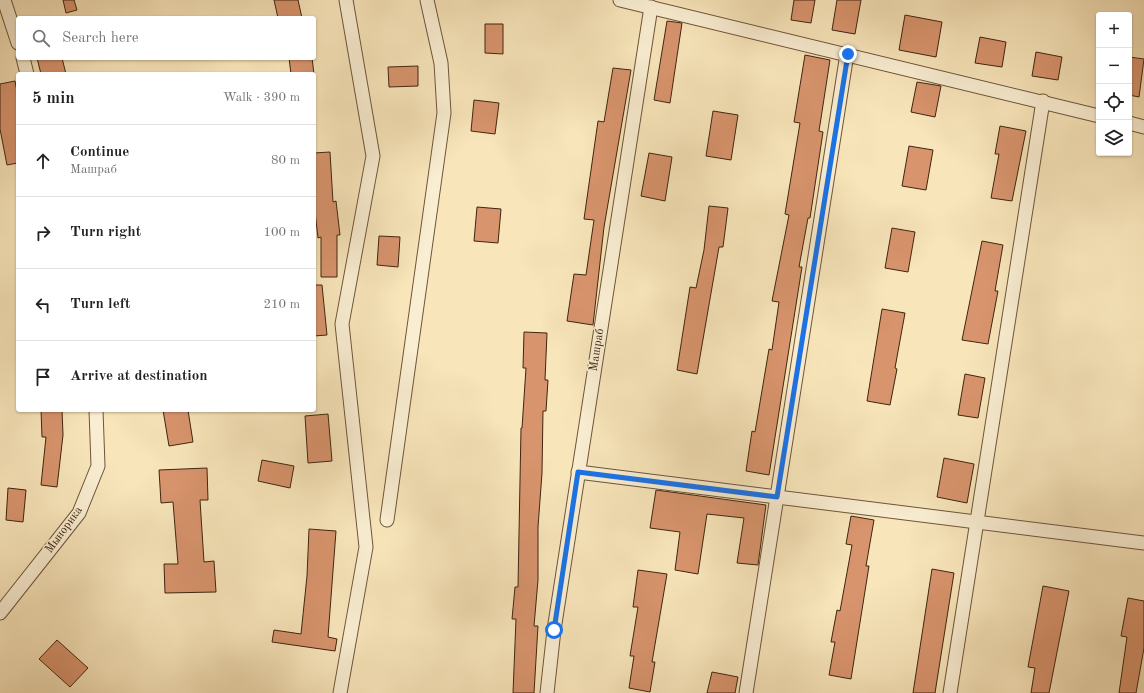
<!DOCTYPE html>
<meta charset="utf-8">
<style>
:root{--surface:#fff;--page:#f6f6f6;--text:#222;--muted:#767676;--line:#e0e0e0}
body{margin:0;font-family:"Old Standard TT",serif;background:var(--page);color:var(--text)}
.controls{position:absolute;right:12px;top:12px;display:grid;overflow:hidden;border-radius:4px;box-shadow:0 1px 3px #0004}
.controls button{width:36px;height:36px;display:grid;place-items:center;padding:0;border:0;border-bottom:1px solid var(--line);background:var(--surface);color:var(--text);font:20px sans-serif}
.stop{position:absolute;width:12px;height:12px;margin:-9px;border:3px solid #1a73e8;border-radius:50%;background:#fff}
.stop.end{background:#1a73e8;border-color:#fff;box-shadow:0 1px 4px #0008}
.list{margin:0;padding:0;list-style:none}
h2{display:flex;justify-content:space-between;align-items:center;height:52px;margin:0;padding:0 16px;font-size:17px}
h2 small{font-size:13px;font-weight:400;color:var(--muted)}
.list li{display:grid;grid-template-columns:26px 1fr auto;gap:12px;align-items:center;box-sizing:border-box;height:72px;padding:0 16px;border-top:1px solid var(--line)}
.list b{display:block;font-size:15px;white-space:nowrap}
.list p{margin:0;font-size:13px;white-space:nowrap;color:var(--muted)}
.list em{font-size:13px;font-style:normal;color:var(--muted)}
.icon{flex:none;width:22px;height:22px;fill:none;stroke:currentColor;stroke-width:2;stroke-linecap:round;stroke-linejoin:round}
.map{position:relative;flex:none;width:1144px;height:693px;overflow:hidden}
.search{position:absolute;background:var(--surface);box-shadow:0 1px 3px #0004;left:16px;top:16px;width:300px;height:44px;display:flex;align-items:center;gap:10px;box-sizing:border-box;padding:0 14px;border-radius:4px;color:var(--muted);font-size:15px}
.panel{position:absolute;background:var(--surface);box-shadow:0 1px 3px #0004;left:16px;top:72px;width:300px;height:340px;border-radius:4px}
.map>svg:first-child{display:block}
.building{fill:#d8946d;stroke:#3f250f}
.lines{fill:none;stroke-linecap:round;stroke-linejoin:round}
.minor-casing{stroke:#6d553a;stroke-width:15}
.minor{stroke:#faeed2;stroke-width:13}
.route{stroke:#1a73e8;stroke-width:5}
.labels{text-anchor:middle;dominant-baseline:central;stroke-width:3;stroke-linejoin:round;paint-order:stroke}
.street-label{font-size:12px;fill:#3f250f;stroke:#faeed2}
</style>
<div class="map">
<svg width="1144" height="693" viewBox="0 0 1144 693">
<rect width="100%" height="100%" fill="#f8e5ba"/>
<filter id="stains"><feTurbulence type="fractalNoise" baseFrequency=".005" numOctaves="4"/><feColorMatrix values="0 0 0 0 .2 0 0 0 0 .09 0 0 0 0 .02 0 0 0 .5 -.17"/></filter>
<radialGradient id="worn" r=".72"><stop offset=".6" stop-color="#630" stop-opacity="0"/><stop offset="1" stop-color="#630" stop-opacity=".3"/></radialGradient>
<g class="building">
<path d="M63,0H74L77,10L66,13Z"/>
<path d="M274,0H298L302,18H278Z"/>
<path d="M794,0H815L811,23L791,20Z"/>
<path d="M837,0H861L855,34L832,30Z"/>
<path d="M905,15L942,22L936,57L899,50Z"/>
<path d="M667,21L682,23L670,103L654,100Z"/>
<path d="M485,24H503V54L485,53Z"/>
<path d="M980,37L1006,42L1002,67L975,63Z"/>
<path d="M1036,52L1062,57L1058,80L1032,76Z"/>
<path d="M805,55L830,60L819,131L823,132L810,218H808L799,267H802L769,475L746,471L752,431L755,432L769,349L772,350L779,302L772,301L789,215L785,214L800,123L794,122Z"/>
<path d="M1129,57L1144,59L1139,97L1129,95Z"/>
<path d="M37,58H62L66,74H41Z"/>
<path d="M289,58H312L314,74H291Z"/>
<path d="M418,66V86L389,87L388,67Z"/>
<path d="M613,68L631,70L604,227L593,325L567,321L574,274L586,275L594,220L584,219L598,121L604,122Z"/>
<path d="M15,81L18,97V163L7,165L0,129V84Z"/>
<path d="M917,82L941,86L935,117L911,112Z"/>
<path d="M474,100L499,103L495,134L471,131Z"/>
<path d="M713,111L738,115L731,160L706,156Z"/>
<path d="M1000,126L1026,131L1012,201L991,198L999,154H995Z"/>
<path d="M909,146L933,150L926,190L902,186Z"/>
<path d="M330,152L333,202L336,201L340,235H337V277H321V237L318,238L314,203V153Z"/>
<path d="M649,153L672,157L665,201L641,196Z"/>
<path d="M709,206L728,208L723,247H719L697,374L677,370L690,287L696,288L704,250Z"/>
<path d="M477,207L501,209L498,243L474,241Z"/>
<path d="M892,228L915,232L908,272L885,268Z"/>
<path d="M379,236L400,237L398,267L377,265Z"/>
<path d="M982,241L1003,245L995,291H998L988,344L962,340Z"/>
<path d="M314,285H322L327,335L314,336Z"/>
<path d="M882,309L905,313L895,368L897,369L890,405L867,401Z"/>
<path d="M524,332L547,333L545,380H548L546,411H543L542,473L538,527V580L534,626H538L534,693H513L516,619H512L515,587H518L521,428H522L526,368H523Z"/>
<path d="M965,374L985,378L978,418L958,415Z"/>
<path d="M41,410H62L63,435L57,487L41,485L46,437H42Z"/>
<path d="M163,410H188L193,442L169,446Z"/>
<path d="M328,414L332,461L308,463L305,416Z"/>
<path d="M944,458L974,464L967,503L937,497Z"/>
<path d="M262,460L294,466L290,488L258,481Z"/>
<path d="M207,468L208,500H200L204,562L214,561L216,592L165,593L164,564H178L173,502L161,503L159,470Z"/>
<path d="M8,488L26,490L23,522L6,520Z"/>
<path d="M656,490L766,505L758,565L737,563L744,518L707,514L698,574L675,570L680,532L650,528Z"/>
<path d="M851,516L874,520L866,566H869L851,679L829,675L835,642H831L837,610L840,611L852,545L846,544Z"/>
<path d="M309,529L336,531L328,637L337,639L335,651L272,642L274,630L301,634L307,576Z"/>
<path d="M932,569L954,573L935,693H913Z"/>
<path d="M638,570L667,574L652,662H655L650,692L629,688L634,656H630L638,607H633Z"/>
<path d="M1043,586L1069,591L1049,693H1031L1035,668L1028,667Z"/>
<path d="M1128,598L1144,601V648L1136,693H1119L1127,637L1121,636Z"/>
<path d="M57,640L88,668L70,687L39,659Z"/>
<path d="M712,672L738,677L735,693H707Z"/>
</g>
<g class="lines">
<defs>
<g id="minor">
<path d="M4,0L18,43"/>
<path d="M620,0L1099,116"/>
<path d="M23,58L27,74"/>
<path d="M1129,123L1144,127"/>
<path d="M578,472L1144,543"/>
<path d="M387,520L444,113L441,63L427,0"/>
<path d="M0,613L79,513L98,466L96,410"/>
<path d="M340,693L366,547L342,324L373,156L346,0"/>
<path d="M547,693L554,630L651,7"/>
<path d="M746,693L847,54"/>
<path d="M950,693L1043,101"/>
</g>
</defs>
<use href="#minor" class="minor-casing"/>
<use href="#minor" class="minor"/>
</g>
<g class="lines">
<path class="route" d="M554,630L578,472L777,497L848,54"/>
</g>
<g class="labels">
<g class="street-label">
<text transform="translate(597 350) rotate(-81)">Машраб</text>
<text transform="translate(64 530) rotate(-54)">Мынорика</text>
</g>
</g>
<rect width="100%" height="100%" filter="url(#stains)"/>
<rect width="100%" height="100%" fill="url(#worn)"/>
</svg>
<div class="controls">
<button>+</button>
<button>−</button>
<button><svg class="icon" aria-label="locate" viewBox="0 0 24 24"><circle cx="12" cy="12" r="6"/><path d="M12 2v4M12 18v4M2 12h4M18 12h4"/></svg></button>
<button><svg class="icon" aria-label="layers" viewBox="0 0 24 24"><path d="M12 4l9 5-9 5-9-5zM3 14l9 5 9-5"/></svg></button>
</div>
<div class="stop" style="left:554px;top:630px"></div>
<div class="stop end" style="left:848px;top:54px"></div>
<div class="search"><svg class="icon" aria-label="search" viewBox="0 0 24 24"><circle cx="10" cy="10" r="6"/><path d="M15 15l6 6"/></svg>Search here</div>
<section class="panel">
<h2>5 min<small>Walk · 390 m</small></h2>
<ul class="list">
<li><svg class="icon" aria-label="ahead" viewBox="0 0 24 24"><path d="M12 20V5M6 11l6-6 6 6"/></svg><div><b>Continue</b><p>Машраб</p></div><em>80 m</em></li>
<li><svg class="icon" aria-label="right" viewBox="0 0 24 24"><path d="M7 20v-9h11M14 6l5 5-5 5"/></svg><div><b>Turn right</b></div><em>100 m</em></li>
<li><svg class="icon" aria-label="left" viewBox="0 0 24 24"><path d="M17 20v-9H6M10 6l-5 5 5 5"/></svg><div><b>Turn left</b></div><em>210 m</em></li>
<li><svg class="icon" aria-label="arrive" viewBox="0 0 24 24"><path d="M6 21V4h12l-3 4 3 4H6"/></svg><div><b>Arrive at destination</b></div></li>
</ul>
</section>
</div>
